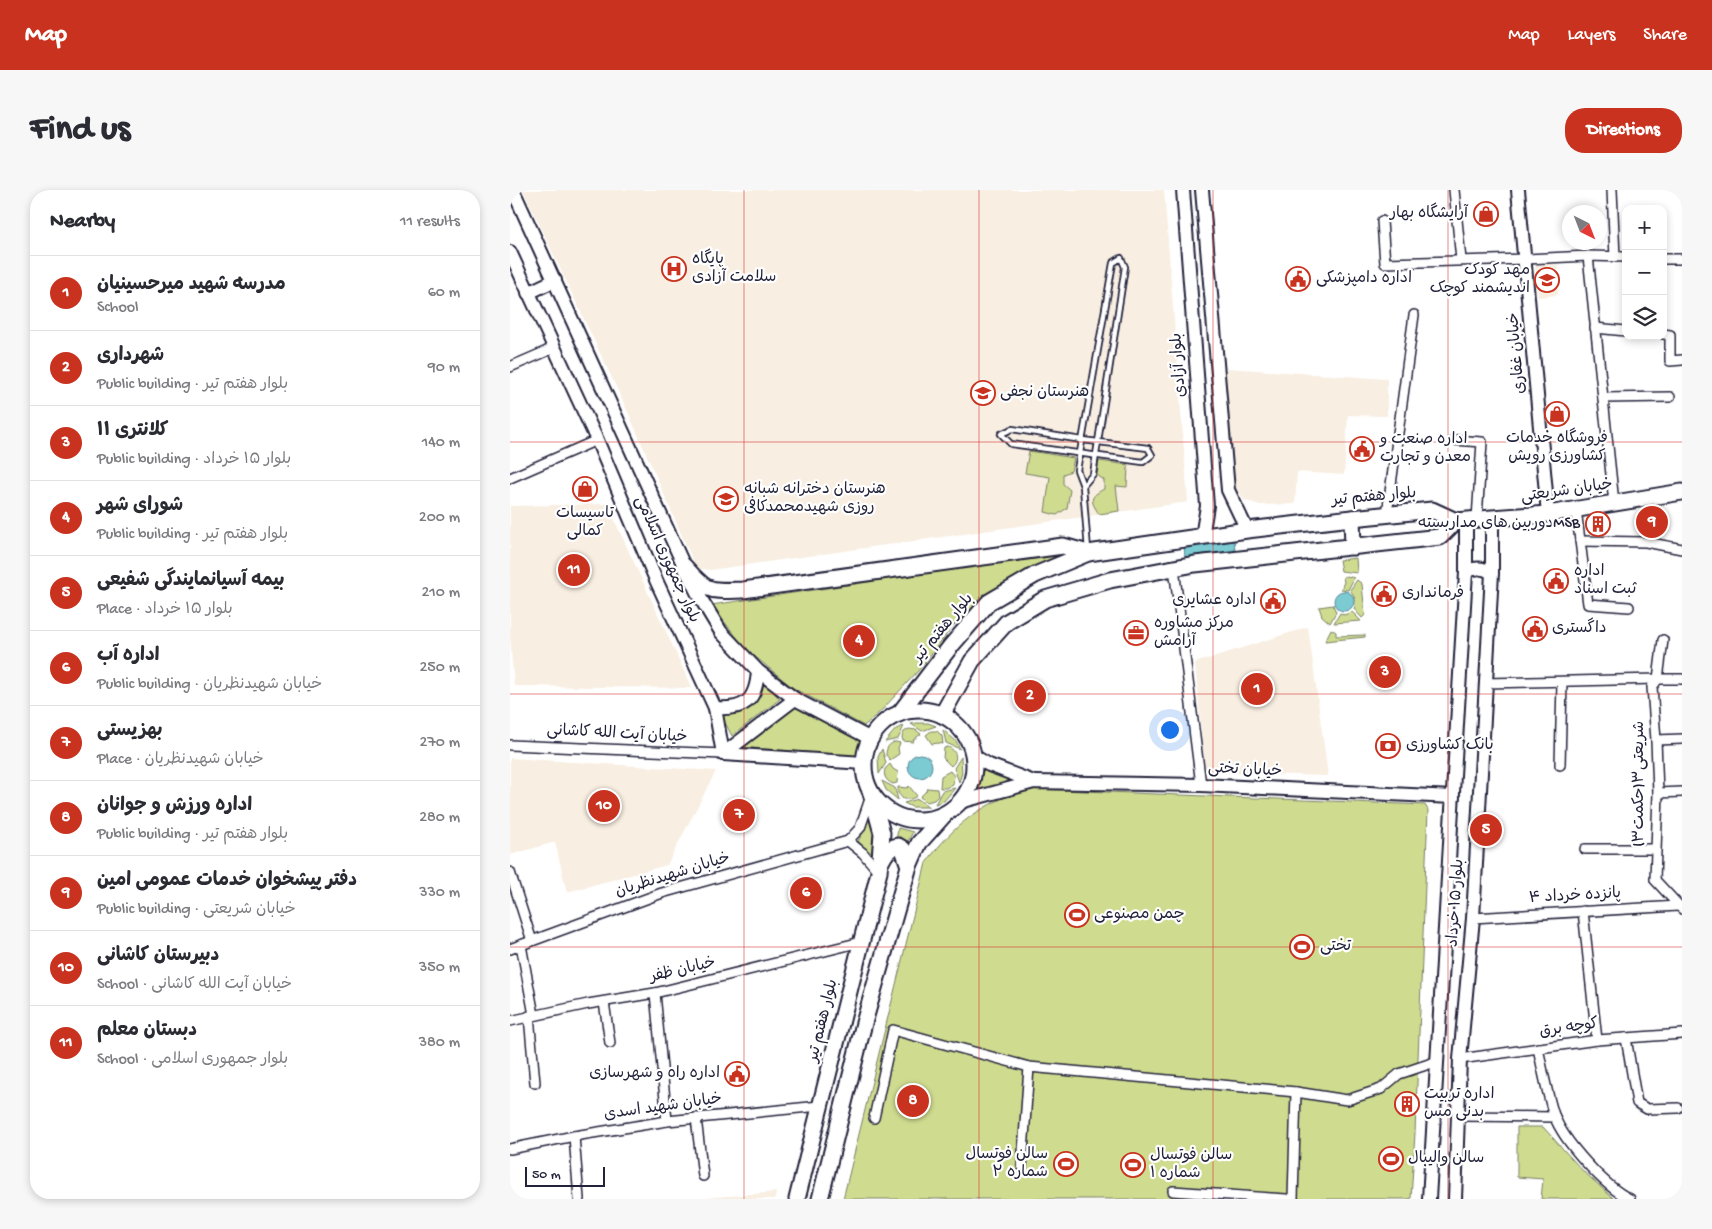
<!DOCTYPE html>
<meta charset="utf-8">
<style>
:root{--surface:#fff;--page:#f7f7f7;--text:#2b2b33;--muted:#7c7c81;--line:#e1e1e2;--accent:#c8321e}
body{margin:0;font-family:"Gochi Hand","Playpen Sans Arabic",sans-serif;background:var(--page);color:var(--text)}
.controls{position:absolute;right:15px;top:15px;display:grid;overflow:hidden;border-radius:10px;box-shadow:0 2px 8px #0003}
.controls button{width:45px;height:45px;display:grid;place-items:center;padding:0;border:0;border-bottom:1px solid var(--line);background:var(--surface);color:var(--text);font:25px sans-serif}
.compass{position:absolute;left:1052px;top:15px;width:45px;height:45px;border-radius:50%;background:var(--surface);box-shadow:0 2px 8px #0003;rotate:138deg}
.scale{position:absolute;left:15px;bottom:12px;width:80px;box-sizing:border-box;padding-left:5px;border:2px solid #22223b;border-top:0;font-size:14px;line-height:18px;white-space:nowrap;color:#22223b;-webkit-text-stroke:4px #fff;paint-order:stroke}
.you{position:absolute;left:659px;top:539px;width:18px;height:18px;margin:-12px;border:4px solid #fff;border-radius:50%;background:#1a73e8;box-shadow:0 0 0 8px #1a73e833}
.badge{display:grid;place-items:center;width:32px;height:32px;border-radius:50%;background:var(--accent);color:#fff;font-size:16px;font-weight:700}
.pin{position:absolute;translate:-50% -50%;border:2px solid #fff;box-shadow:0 1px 5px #0006}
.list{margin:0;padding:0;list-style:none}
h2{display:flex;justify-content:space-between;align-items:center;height:65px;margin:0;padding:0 20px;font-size:21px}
h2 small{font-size:16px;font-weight:400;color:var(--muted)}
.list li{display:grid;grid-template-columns:32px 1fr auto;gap:15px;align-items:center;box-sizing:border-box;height:75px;padding:0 20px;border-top:1px solid var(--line)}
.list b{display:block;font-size:19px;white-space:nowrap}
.list p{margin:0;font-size:16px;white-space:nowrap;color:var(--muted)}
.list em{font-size:16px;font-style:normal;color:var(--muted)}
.icon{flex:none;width:28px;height:28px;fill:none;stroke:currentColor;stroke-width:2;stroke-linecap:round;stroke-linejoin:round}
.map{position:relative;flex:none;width:1172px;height:1009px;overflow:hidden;border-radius:20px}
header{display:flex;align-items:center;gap:30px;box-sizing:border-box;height:70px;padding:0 25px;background:var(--accent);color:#fff}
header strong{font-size:24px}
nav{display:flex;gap:28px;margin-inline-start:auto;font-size:18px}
.intro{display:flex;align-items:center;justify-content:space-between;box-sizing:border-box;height:120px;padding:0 30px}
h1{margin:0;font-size:35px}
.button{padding:12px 22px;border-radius:20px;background:var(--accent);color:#fff;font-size:18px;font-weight:700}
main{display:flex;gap:30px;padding:0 30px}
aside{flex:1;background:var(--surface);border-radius:20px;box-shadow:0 2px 8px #0003}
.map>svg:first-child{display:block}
.built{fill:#f8eee1}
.green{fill:#cfdc8f;stroke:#787f65}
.water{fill:#7bcbd3;stroke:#578796}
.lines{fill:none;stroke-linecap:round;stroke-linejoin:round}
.lane-casing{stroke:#22223b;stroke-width:8}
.street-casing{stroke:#22223b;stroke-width:12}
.secondary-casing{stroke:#22223b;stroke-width:16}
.primary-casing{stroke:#22223b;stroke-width:19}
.lane{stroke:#fff;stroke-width:4.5}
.street{stroke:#fff;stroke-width:9}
.secondary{stroke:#fff;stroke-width:12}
.primary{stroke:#fff;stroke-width:15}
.grid{fill:none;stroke:#d62828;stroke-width:1;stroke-opacity:0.55}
.labels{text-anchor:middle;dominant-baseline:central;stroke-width:4.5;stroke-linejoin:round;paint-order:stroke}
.poi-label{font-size:16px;fill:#22223b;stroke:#fff;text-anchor:start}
.street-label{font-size:16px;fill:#22223b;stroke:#fff}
</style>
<header>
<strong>Map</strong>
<nav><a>Map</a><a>Layers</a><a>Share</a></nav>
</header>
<div class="intro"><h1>Find us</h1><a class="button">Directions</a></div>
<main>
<aside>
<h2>Nearby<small>11 results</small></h2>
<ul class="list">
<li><span class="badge">1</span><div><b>مدرسه شهید میرحسینیان</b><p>School</p></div><em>60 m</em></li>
<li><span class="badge">2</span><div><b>شهرداری</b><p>Public building · بلوار هفتم تیر</p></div><em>90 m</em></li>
<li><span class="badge">3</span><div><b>کلانتری ۱۱</b><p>Public building · بلوار ۱۵ خرداد</p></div><em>140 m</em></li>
<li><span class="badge">4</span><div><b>شورای شهر</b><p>Public building · بلوار هفتم تیر</p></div><em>200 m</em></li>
<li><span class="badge">5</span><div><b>بیمه آسیانمایندگی شفیعی</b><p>Place · بلوار ۱۵ خرداد</p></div><em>210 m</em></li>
<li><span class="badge">6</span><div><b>اداره آب</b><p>Public building · خیابان شهیدنظریان</p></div><em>250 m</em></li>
<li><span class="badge">7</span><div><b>بهزیستی</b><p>Place · خیابان شهیدنظریان</p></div><em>270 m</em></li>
<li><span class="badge">8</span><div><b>اداره ورزش و جوانان</b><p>Public building · بلوار هفتم تیر</p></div><em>280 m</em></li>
<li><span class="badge">9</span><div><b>دفتر پیشخوان خدمات عمومی امین</b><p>Public building · خیابان شریعتی</p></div><em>330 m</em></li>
<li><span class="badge">10</span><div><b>دبیرستان کاشانی</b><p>School · خیابان آیت الله کاشانی</p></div><em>350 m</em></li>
<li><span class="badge">11</span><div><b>دبستان معلم</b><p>School · بلوار جمهوری اسلامی</p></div><em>380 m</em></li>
</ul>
</aside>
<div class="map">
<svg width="1172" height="1009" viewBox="0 0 1172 1009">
<rect width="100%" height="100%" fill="#fff"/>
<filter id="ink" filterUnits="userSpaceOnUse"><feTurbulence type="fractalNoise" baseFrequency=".02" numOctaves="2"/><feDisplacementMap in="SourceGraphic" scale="10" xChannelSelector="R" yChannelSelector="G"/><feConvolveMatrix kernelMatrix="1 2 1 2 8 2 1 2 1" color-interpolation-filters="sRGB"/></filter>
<g filter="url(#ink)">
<g class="built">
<path d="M13,0H654L678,312L200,380L186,378L118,222Z"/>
<path d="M1025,74L1048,75V105L1028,107Z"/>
<path d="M717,178L877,189V226L838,225L834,285L787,282L785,314L750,315L734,310L724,294L715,183Z"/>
<path d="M97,314L182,498L4,496L0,445V316Z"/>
<path d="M798,437L818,586L695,582L685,473Z"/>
<path d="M0,568L206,581L157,675L57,702L45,652L0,665Z"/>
<path d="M266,1002L265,1009H183Z"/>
</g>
<g class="green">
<path d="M519,261L564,268L561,281L553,284V294L560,300L557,318L547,325L535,322L540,287L515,283Z"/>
<path d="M589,271L618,275L617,297L606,296L609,321L589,324C580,310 579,307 594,299V290L587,285Z"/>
<path d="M550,364L471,410L443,436L408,481L372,520L354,536L283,498L236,459L201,415Z"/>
<path d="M846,368L847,383L831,381L829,370Z"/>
<path d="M837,386L844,388L838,400L831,399L834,392L833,387Z"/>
<path d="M847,390L852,394L855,425L852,428L844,419C847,412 845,406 840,400Z"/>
<path d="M823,415L826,422L820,433L812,426L809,417Z"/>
<path d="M842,422L851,431L824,433L830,423L834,425Z"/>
<path d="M821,439L826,442V446L855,445V447L815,451Z"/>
<path d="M251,490L270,509L222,546L211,525C228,524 239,517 251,505Z"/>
<path d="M283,512L358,546L349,566L230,557Z"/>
<path d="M407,533H418L426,536L412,541L401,534Z"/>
<path d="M394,536L388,549L375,552L386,539Z"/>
<path d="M399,539L406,540L411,544L404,549L403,552L393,551L392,547L394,542Z"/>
<path d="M433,540L446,551L450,559L436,553Z"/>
<path d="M421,541H427L432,546L433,554L428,553L422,554L416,545Z"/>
<path d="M386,552L390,553L388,558L389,564L380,570L376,565C376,558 379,553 386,552Z"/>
<path d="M438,557C446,560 449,569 441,576L433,568L434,558Z"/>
<path d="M372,559L376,573L369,584L368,567Z"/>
<path d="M451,567L452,583L449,592L444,578Z"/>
<path d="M466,569L519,592L454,609C464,596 467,585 466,569Z"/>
<path d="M380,574L383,579L388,582L387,593L383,594C376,591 373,586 375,579Z"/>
<path d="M440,581L444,586L443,594L436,598H430L431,586Z"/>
<path d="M372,591L385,598L388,610L376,600Z"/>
<path d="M399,596L407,606L401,609H393L388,603V597L397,598Z"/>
<path d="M417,598L427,599L428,606L424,610L417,612L410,607L416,601Z"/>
<path d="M445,598L434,611L425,614L432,601Z"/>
<path d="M524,599L915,615L918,620L905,943L901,1009H333L416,673C437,644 458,624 491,609C501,604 514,602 524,599Z"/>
<path d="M408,609L419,617H402L394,613Z"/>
<path d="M360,619L367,643V671L348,651L353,643Z"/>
<path d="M388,638L403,642L397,653L386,652Z"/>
<path d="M1007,937H1033L1072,980L1104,1009H1031L1033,989L1007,987Z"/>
</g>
<g class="water">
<path d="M724,347L725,361L675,368L674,355Z"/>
<circle cx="834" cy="411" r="10"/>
<circle cx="410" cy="576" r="12"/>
</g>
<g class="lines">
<defs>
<g id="lane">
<path d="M502,239L572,250L638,258L642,265L633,272L501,254L491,244Z"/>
<path d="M573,296L583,284L615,77L611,68L603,73L567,280L573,296L578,360"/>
</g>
<g id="street">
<path d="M944,0L951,70"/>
<path d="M1102,0L1105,67"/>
<path d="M872,31L875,73L1016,69L1078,66L1116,67"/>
<path d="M1078,66L1104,313"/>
<path d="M1153,69H1172"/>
<path d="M1085,138L1116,141"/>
<path d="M1153,144L1160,145V171L1172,170"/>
<path d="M0,177L44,158"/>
<path d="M1093,208L1160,207"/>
<path d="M944,250L972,252L967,329"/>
<path d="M0,288L87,250"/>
<path d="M1066,319L1078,414L1119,417"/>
<path d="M877,324L904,125"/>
<path d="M1070,351L1136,352L1172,359"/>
<path d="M664,378L691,595"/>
<path d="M1172,489H1148L1142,497L1146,550L1148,603L1145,690L1172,719"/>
<path d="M975,493L1148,489L1153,450"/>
<path d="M1146,550L1172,549"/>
<path d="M0,555L213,564"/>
<path d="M1050,575L1052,492"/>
<path d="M1148,603L1172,602"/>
<path d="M361,606L350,638L338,651L353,663L369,682"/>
<path d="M1075,659H1145"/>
<path d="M0,682L22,751"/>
<path d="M1073,721L1087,850"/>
<path d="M963,728L1168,716"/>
<path d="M11,755L24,825"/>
<path d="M0,759L152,703L338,651"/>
<path d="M145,803L157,931"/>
<path d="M94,812L100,853"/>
<path d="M19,826L25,893"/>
<path d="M0,831L78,814L145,803L351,752"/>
<path d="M1116,848L1127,913L1137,919L1168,918"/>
<path d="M1028,858C1033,881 1037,904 1044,925C1053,951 1096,998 1120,1009"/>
<path d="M950,869L1087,850L1172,844"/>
<path d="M949,926L1045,927"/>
<path d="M186,928L193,986"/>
<path d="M364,928L383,840L519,877L786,902L837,910L871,899L889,884L928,871"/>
<path d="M64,946L69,1009"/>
<path d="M0,959L64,946L157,931L310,916"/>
<path d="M512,976L519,877"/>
<path d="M663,1001L776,1009"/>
<path d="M783,1009L786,902"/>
</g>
<g id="secondary">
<path d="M3,0L174,376L188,404L211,442L248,481L285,509L361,549"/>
<path d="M673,0L697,316L692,347"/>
<path d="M692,0L718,300L737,340"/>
<path d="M1008,0L1038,324"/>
<path d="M0,62L87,250L146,390L205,518L213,564L354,573"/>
<path d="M18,103L45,90"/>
<path d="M956,382C965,377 973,377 982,383"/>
<path d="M205,518C235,520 246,511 248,481"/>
<path d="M213,564L285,509"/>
<path d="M464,566L479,575L524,592"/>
<path d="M450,612L524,592L691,595L943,607"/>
<path d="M919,1009L956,382V330"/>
<path d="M945,1009L950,869L963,728L982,383V328"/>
</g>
<g id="primary">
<path d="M842,328L843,357"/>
<path d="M174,376C198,403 198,401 233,400L553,356L578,363"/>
<circle cx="409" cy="575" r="55"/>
<path d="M389,524L440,457L479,412L525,385L578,363L737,340L842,328L922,320L946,331L982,328L1038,324L1172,302"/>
<path d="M432,525L462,471L497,432L535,409L600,390L685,374L930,347L946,331"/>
<path d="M370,674C374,666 378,657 388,656L393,659L399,676"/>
<path d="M287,1009L369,682L372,643L361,603"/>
<path d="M310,1009L354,833L399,676L409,653L435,624"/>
</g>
</defs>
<use href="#lane" class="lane-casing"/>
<use href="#street" class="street-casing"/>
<use href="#secondary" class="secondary-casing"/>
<use href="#primary" class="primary-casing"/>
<use href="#lane" class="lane"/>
<use href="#street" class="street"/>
<use href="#secondary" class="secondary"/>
<use href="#primary" class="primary"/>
</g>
</g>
<path class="grid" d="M234,0V1009M469,0V1009M703,0V1009M938,0V1009M0,252H1172M0,504H1172M0,757H1172"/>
<defs>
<symbol id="shop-ring" viewBox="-11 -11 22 22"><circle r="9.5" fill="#fff" stroke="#c8321e" stroke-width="1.5"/><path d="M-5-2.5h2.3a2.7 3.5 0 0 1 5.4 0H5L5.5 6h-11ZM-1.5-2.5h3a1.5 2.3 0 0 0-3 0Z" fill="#c8321e"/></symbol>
<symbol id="hospital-ring" viewBox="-11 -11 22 22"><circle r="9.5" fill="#fff" stroke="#c8321e" stroke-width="1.5"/><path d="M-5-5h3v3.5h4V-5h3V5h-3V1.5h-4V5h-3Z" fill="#c8321e"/></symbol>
<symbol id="civic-ring" viewBox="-11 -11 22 22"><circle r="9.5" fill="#fff" stroke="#c8321e" stroke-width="1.5"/><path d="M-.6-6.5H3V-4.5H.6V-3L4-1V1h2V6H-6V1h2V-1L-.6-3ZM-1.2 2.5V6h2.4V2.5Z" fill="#c8321e"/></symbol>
<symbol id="school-ring" viewBox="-11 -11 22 22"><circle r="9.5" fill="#fff" stroke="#c8321e" stroke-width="1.5"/><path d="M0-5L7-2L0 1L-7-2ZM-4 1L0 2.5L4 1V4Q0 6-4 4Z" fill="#c8321e"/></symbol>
<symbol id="building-ring" viewBox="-11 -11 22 22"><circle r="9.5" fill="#fff" stroke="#c8321e" stroke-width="1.5"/><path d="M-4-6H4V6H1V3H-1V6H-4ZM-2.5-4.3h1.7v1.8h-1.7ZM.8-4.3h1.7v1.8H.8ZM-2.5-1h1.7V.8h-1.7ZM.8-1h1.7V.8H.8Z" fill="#c8321e"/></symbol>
<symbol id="office-ring" viewBox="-11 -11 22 22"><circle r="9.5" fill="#fff" stroke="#c8321e" stroke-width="1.5"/><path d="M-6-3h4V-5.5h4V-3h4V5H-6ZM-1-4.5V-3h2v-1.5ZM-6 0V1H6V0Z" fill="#c8321e"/></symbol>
<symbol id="bank-ring" viewBox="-11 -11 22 22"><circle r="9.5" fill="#fff" stroke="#c8321e" stroke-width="1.5"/><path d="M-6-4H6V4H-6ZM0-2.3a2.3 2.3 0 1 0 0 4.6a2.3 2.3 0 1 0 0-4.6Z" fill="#c8321e"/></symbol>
<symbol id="stadium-ring" viewBox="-11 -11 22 22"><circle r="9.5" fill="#fff" stroke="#c8321e" stroke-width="1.5"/><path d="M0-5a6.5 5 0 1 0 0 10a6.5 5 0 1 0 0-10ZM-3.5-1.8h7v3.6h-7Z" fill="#c8321e"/></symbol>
</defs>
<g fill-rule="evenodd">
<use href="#shop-ring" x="962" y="10" width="28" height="28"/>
<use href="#hospital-ring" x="150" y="65" width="28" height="28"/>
<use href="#civic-ring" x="774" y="75" width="28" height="28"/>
<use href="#school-ring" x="1023" y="76" width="28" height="28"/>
<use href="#school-ring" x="459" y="189" width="28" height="28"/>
<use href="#shop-ring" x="1033" y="210" width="28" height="28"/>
<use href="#civic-ring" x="838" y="245" width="28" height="28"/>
<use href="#shop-ring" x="61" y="285" width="28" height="28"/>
<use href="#school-ring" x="202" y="295" width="28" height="28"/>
<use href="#building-ring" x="1074" y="320" width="28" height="28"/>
<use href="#civic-ring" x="1032" y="377" width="28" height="28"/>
<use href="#civic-ring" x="860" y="390" width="28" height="28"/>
<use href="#civic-ring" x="749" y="397" width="28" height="28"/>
<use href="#civic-ring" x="1011" y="425" width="28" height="28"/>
<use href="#office-ring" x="612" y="429" width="28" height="28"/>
<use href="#bank-ring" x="864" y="542" width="28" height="28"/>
<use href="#stadium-ring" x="553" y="711" width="28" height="28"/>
<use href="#stadium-ring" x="778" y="743" width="28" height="28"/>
<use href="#civic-ring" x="213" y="870" width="28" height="28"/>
<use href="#building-ring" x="883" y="900" width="28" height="28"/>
<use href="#stadium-ring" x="867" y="955" width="28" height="28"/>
<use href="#stadium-ring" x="542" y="960" width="28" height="28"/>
<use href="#stadium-ring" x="609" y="961" width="28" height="28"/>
</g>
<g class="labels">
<g class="poi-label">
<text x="958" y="24" text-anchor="end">آرایشگاه بهار</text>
<text x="182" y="70">پایگاه<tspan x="182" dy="18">سلامت آزادی</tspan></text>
<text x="1020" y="81" text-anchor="end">مهد کودک<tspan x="1020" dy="18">اندیشمند کوچک</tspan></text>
<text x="806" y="89">اداره دامپزشکی</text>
<text x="490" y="203">هنرستان نجفی</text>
<text x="1047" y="249" text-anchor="middle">فروشگاه خدمات<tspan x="1047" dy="18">کشاورزی رویش</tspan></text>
<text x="870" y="250">اداره صنعت و<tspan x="870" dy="18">معدن و تجارت</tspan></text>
<text x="234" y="300">هنرستان دخترانه شبانه<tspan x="234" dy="18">روزی شهیدمحمدکافی</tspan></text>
<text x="75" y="324" text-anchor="middle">تاسیسات<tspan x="75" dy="18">کمالی</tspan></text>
<text x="1070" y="334" text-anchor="end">دوربین های مداربستهMSB</text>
<text x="1064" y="382">اداره<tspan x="1064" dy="18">ثبت اسناد</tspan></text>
<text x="892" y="404">فرمانداری</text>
<text x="746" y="411" text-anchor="end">اداره عشایری</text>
<text x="644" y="434">مرکز مشاوره<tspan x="644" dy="18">آرامش</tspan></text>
<text x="1042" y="439">داگستری</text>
<text x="896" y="556">بانک کشاورزی</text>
<text x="584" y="725">چمن مصنوعی</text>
<text x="810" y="757">تختی</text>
<text x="210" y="884" text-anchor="end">اداره راه و شهرسازی</text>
<text x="914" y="905">اداره تربیت<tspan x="914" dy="18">بدنی مس</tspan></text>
<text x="538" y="965" text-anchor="end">سالن فوتسال<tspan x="538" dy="18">شماره ۲</tspan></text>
<text x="640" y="966">سالن فوتسال<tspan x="640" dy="18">شماره ۱</tspan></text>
<text x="898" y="969">سالن والیبال</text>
</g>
<g class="street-label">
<text transform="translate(1008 163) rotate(-95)">خیابان غفاری</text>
<text transform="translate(670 175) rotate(-94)">بلوار آزادی</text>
<text transform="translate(1057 302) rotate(-8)">خیابان شریعتی</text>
<text transform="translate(864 308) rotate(-5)">بلوار هفتم تیر</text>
<text transform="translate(156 370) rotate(66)">بلوار جمهوری اسلامی</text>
<text transform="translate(434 439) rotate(-50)">بلوار هفتم تیر</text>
<text transform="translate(107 545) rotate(3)">خیابان آیت الله کاشانی</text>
<text transform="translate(735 581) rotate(3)">خیابان تختی</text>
<text transform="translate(1130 594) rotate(-90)">شریعتی۳(حکمت۳)</text>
<text transform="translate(163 686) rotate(-17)">خیابان شهیدنظریان</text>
<text transform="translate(1065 707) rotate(-3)">پانزده خرداد ۴</text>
<text transform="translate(947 713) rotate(-86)">بلوار ۱۵ خرداد</text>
<text transform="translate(173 781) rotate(-13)">خیابان ظفر</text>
<text transform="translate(314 831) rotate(-76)">بلوار هفتم تیر</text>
<text transform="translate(1059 839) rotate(-8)">کوچه برق</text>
<text transform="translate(153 918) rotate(-8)">خیابان شهید اسدی</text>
</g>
</g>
</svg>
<div class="controls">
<button>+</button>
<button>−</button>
<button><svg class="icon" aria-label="layers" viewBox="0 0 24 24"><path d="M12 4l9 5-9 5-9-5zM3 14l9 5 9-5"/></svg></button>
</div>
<svg class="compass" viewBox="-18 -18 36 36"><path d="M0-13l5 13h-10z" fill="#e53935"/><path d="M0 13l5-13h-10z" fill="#7c7c81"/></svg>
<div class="scale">50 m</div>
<div class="you"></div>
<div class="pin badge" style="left:747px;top:499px">1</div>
<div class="pin badge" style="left:520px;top:506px">2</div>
<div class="pin badge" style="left:875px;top:482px">3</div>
<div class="pin badge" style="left:349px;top:451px">4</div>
<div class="pin badge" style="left:976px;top:640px">5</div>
<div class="pin badge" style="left:296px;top:703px">6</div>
<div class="pin badge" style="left:229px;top:625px">7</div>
<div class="pin badge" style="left:403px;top:911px">8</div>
<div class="pin badge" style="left:1142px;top:332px">9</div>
<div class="pin badge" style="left:94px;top:616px">10</div>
<div class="pin badge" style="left:64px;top:380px">11</div>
</div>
</main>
